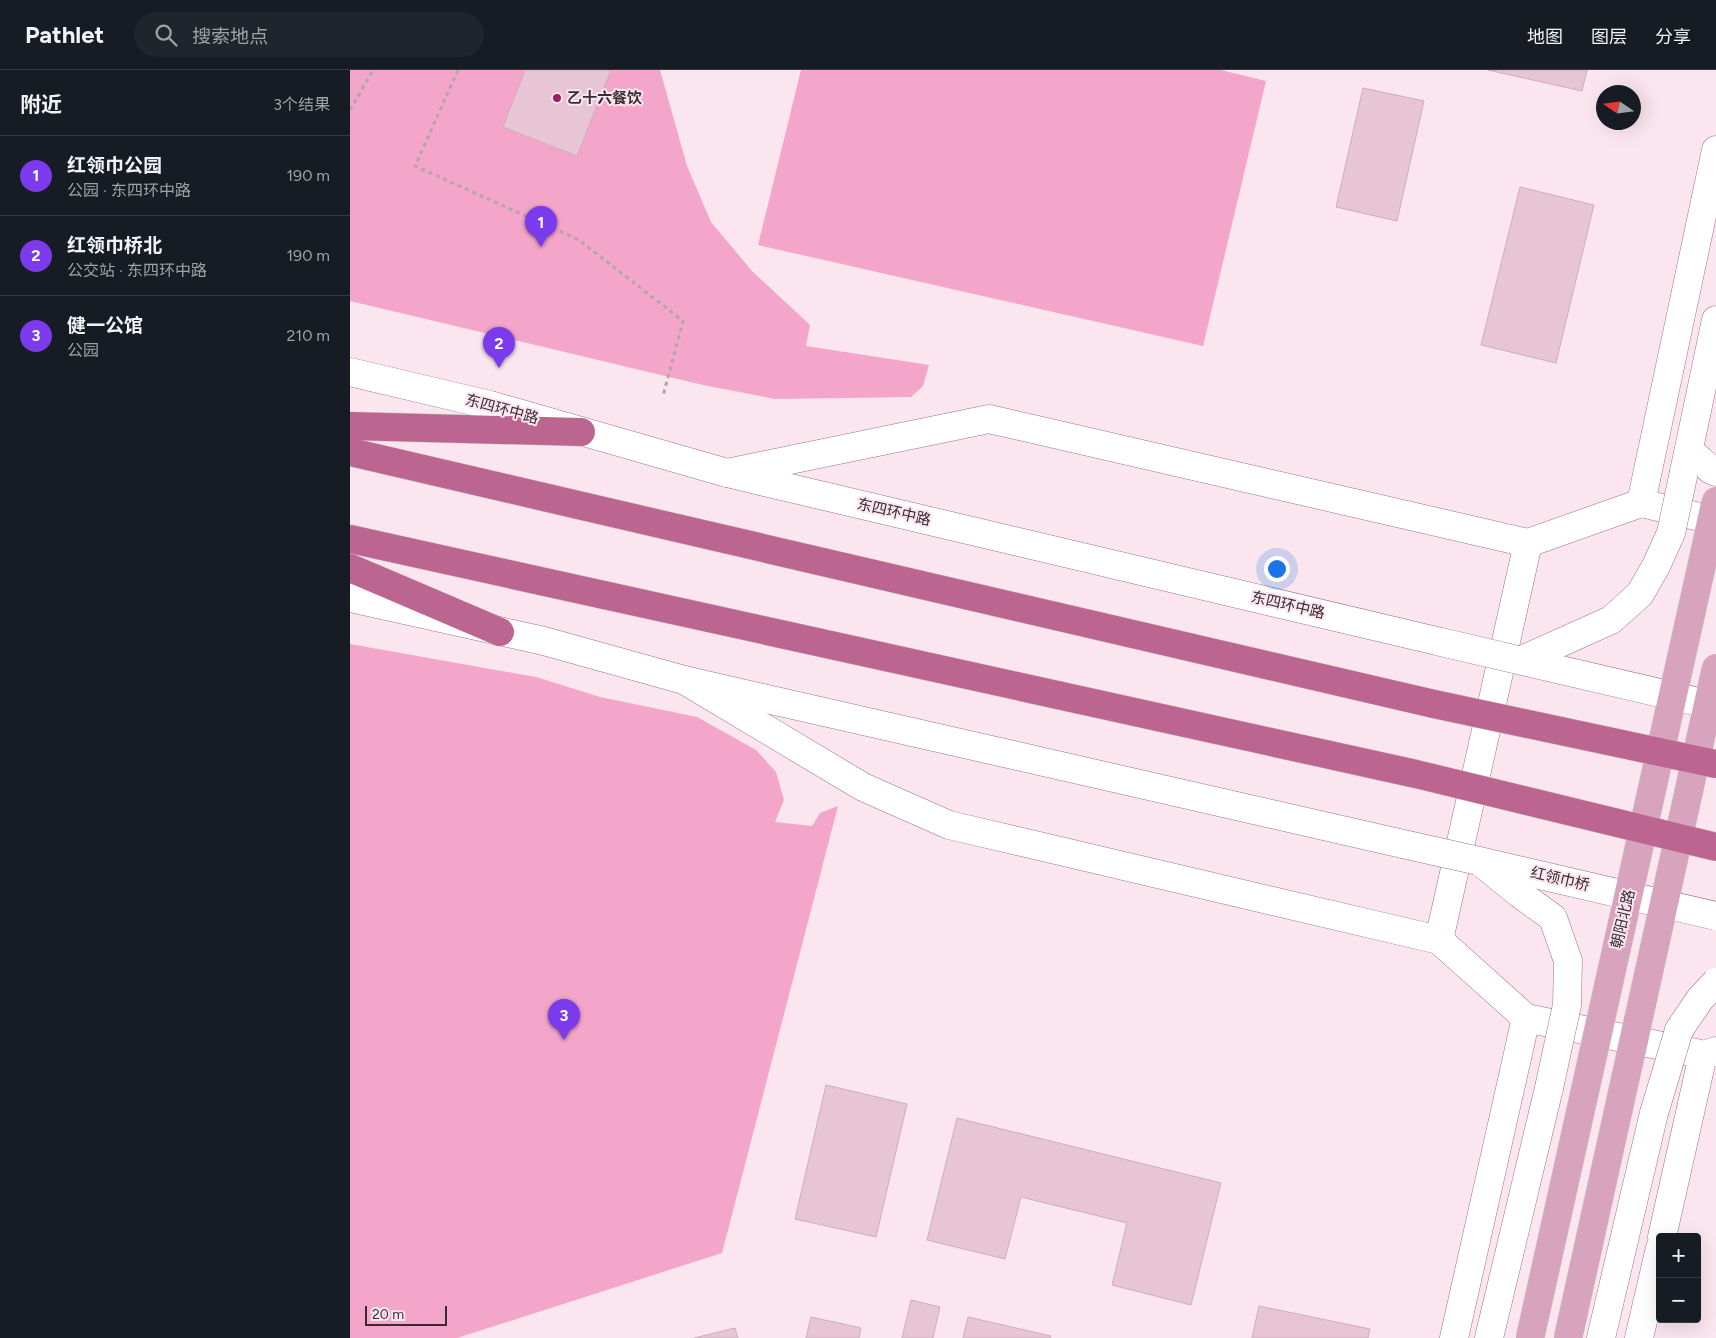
<!DOCTYPE html>
<html lang="zh">
<meta charset="utf-8">
<style>
:root{--surface:#171b24;--page:#20242c;--text:#f1f3f6;--muted:#9ea1a6;--line:#363941;--accent:#7c3aed}
body{margin:0;font-family:Figtree,"Noto Sans SC",sans-serif;background:var(--page);color:var(--text)}
.controls{position:absolute;right:15px;bottom:15px;display:grid;overflow:hidden;border-radius:5px;box-shadow:0 5px 20px #0002}
.controls button{width:45px;height:45px;display:grid;place-items:center;padding:0;border:0;border-bottom:1px solid var(--line);background:var(--surface);color:var(--text);font:25px sans-serif}
.compass{position:absolute;left:1246px;top:15px;width:45px;height:45px;border-radius:50%;background:var(--surface);box-shadow:0 5px 20px #0002;rotate:283deg}
.scale{position:absolute;left:15px;bottom:12px;width:82px;box-sizing:border-box;padding-left:5px;border:2px solid #382b31;border-top:0;font-size:14px;line-height:18px;white-space:nowrap;color:#382b31;-webkit-text-stroke:4px #fbe5ee;paint-order:stroke}
.you{position:absolute;left:926px;top:498px;width:18px;height:18px;margin:-12px;border:4px solid #fff;border-radius:50%;background:#1a73e8;box-shadow:0 0 0 8px #1a73e833}
.badge{display:grid;place-items:center;width:32px;height:32px;border-radius:50%;background:var(--accent);color:#fff;font-size:16px;font-weight:700}
.pin{position:absolute;translate:-50% -41px;filter:drop-shadow(0 1px 2px #0008)}
.pin::after{content:'';position:absolute;top:26px;width:18px;height:15px;background:inherit;clip-path:polygon(0 0,100% 0,50% 100%)}
.list{margin:0;padding:0;list-style:none}
h2{display:flex;justify-content:space-between;align-items:center;height:65px;margin:0;padding:0 20px;font-size:21px}
h2 small{font-size:16px;font-weight:400;color:var(--muted)}
.list li{display:grid;grid-template-columns:32px 1fr auto;gap:15px;align-items:center;box-sizing:border-box;height:80px;padding:0 20px;border-top:1px solid var(--line)}
.list b{display:block;font-size:19px;white-space:nowrap}
.list p{margin:0;font-size:16px;white-space:nowrap;color:var(--muted)}
.list em{font-size:16px;font-style:normal;color:var(--muted)}
.icon{flex:none;width:28px;height:28px;fill:none;stroke:currentColor;stroke-width:2;stroke-linecap:round;stroke-linejoin:round}
.map{position:relative;flex:none;width:1366px;height:1268px;overflow:hidden}
header{display:flex;align-items:center;gap:30px;box-sizing:border-box;height:70px;padding:0 25px;background:var(--surface);border-bottom:1px solid var(--line)}
header strong{font-size:24px}
nav{display:flex;gap:28px;margin-inline-start:auto;font-size:18px}
.search{width:350px;height:45px;background:var(--page);display:flex;align-items:center;gap:12px;box-sizing:border-box;padding:0 18px;border-radius:28px;color:var(--muted);font-size:19px}
main{display:flex}
aside{flex:1;background:var(--surface)}
.map>svg:first-child{display:block}
.green{fill:#f3a6ca}
.building{fill:#e8c5d4;stroke:#cfadbc}
.lines{fill:none;stroke-linecap:round;stroke-linejoin:round}
.secondary-casing{stroke:#977785;stroke-width:29}
.highway-casing{stroke:#cfccce;stroke-width:29}
.path{stroke:#b6a4ac;stroke-width:3;stroke-dasharray:4 4;stroke-linecap:butt}
.secondary{stroke:#fff;stroke-width:28}
.highway{stroke:#bd6591;stroke-width:28}
.secondary-bridge-casing{stroke:#977785;stroke-width:29;stroke-linecap:butt}
.primary-bridge-casing{stroke:#cfccce;stroke-width:29;stroke-linecap:butt}
.highway-bridge-casing{stroke:#cfccce;stroke-width:29;stroke-linecap:butt}
.secondary-bridge{stroke:#fff;stroke-width:28}
.primary-bridge{stroke:#d7a3bd;stroke-width:28}
.highway-bridge{stroke:#bd6591;stroke-width:28}
.poi-dot{fill:#a01b6a;stroke:#fbe5ee;stroke-width:2}
.labels{text-anchor:middle;dominant-baseline:central;stroke-width:4;stroke-linejoin:round;paint-order:stroke}
.poi-label{font-size:15px;font-weight:bold;fill:#382b31;stroke:#fbe5ee;text-anchor:start}
.street-label{font-size:15px;fill:#382b31;stroke:#fbe5ee}
</style>
<header>
<strong>Pathlet</strong>
<div class="search"><svg class="icon" aria-label="search" viewBox="0 0 24 24"><circle cx="10" cy="10" r="6"/><path d="M15 15l6 6"/></svg>搜索地点</div>
<nav><a>地图</a><a>图层</a><a>分享</a></nav>
</header>
<main>
<aside>
<h2>附近<small>3个结果</small></h2>
<ul class="list">
<li><span class="badge">1</span><div><b>红领巾公园</b><p>公园 · 东四环中路</p></div><em>190 m</em></li>
<li><span class="badge">2</span><div><b>红领巾桥北</b><p>公交站 · 东四环中路</p></div><em>190 m</em></li>
<li><span class="badge">3</span><div><b>健一公馆</b><p>公园</p></div><em>210 m</em></li>
</ul>
</aside>
<div class="map">
<svg width="1366" height="1268" viewBox="0 0 1366 1268">
<rect width="100%" height="100%" fill="#fbe5ee"/>
<g class="green">
<path d="M0,0H310L337,96L361,152L402,201L460,255L456,276L579,295L573,316L561,327L425,329L353,315L0,231Z"/>
<path d="M451,0H871L916,11L853,276L408,175Z"/>
<path d="M0,574L186,607L250,627L347,647L406,680L426,702L434,730L425,752L462,756L470,743L488,736L372,1183L107,1268H0Z"/>
</g>
<g class="building">
<path d="M175,0H261L227,86L153,57Z"/>
<path d="M1138,0H1237L1232,21Z"/>
<path d="M1013,18L1074,31L1047,151L986,137Z"/>
<path d="M1170,117L1244,135L1206,293L1131,275Z"/>
<path d="M476,1015L557,1034L526,1167L445,1149Z"/>
<path d="M607,1048L871,1113L841,1235L762,1215L777,1153L671,1127L655,1189L577,1170Z"/>
<path d="M561,1230L590,1237L583,1268H552Z"/>
<path d="M909,1236L1020,1259L1018,1268H902Z"/>
<path d="M461,1247L511,1258L509,1268H456Z"/>
<path d="M618,1247L701,1266L700,1268H613Z"/>
<path d="M385,1258L388,1268H344Z"/>
</g>
<g class="lines">
<defs>
<g id="secondary">
<path d="M0,302L140,335L377,403L1091,572"/>
<path d="M1339,380L1361,400L1366,402"/>
<path d="M1334,402L1366,250"/>
<path d="M377,403L639,349L1178,473L1291,433L1366,80"/>
<path d="M1291,433L1366,451"/>
<path d="M0,528L194,571L334,610L1053,774"/>
<path d="M334,610L513,717L599,755L1089,870L1176,948L1104,1268"/>
<path d="M1089,870L1178,473"/>
<path d="M1176,948L1346,983"/>
<path d="M1312,1167L1353,985L1366,981"/>
<path d="M1139,1268L1199,1018"/>
<path d="M1251,1268L1304,1043"/>
<path d="M1289,1268L1310,1178"/>
</g>
<g id="highway">
<path d="M0,356L231,362"/>
<path d="M0,382L1084,634"/>
<path d="M0,469L1066,704"/>
<path d="M0,498L150,562"/>
</g>
</defs>
<use href="#secondary" class="secondary-casing"/>
<use href="#highway" class="highway-casing"/>
<g class="path">
<path d="M108,0L65,96L229,170L333,251L313,326"/>
<path d="M0,40L23,0"/>
</g>
<use href="#secondary" class="secondary"/>
<use href="#highway" class="highway"/>
<defs>
<g id="secondary-bridge">
<path d="M1091,572L1366,636"/>
<path d="M1172,590L1261,550L1290,524L1306,496L1321,463L1334,402"/>
<path d="M1053,774L1129,791L1366,846"/>
<path d="M1134,795L1170,824L1203,848L1218,891L1217,935L1199,1018"/>
<path d="M1304,1043L1329,960L1350,929L1366,912"/>
</g>
<g id="primary-bridge">
<path d="M1180,1268L1366,431"/>
<path d="M1218,1268L1366,598"/>
</g>
<g id="highway-bridge">
<path d="M1084,634L1366,694"/>
<path d="M1066,704L1366,777"/>
</g>
</defs>
<use href="#secondary-bridge" class="secondary-bridge-casing"/>
<use href="#primary-bridge" class="primary-bridge-casing"/>
<use href="#highway-bridge" class="highway-bridge-casing"/>
<use href="#secondary-bridge" class="secondary-bridge"/>
<use href="#primary-bridge" class="primary-bridge"/>
<use href="#highway-bridge" class="highway-bridge"/>
</g>
<circle class="poi-dot" cx="207" cy="28" r="5"/>
<g class="labels">
<g class="poi-label">
<text x="217" y="28">乙十六餐饮</text>
</g>
<g class="street-label">
<text transform="translate(152 339) rotate(15)">东四环中路</text>
<text transform="translate(544 442) rotate(13)">东四环中路</text>
<text transform="translate(938 535) rotate(13)">东四环中路</text>
<text transform="translate(1210 809) rotate(13)">红领巾桥</text>
<text transform="translate(1273 849) rotate(-77)">朝阳北路</text>
</g>
</g>
</svg>
<div class="controls">
<button>+</button>
<button>−</button>
</div>
<svg class="compass" viewBox="-18 -18 36 36"><path d="M0-13l5 13h-10z" fill="#e53935"/><path d="M0 13l5-13h-10z" fill="#9ea1a6"/></svg>
<div class="scale">20 m</div>
<div class="you"></div>
<div class="pin badge" style="left:191px;top:177px">1</div>
<div class="pin badge" style="left:149px;top:298px">2</div>
<div class="pin badge" style="left:214px;top:970px">3</div>
</div>
</main>
